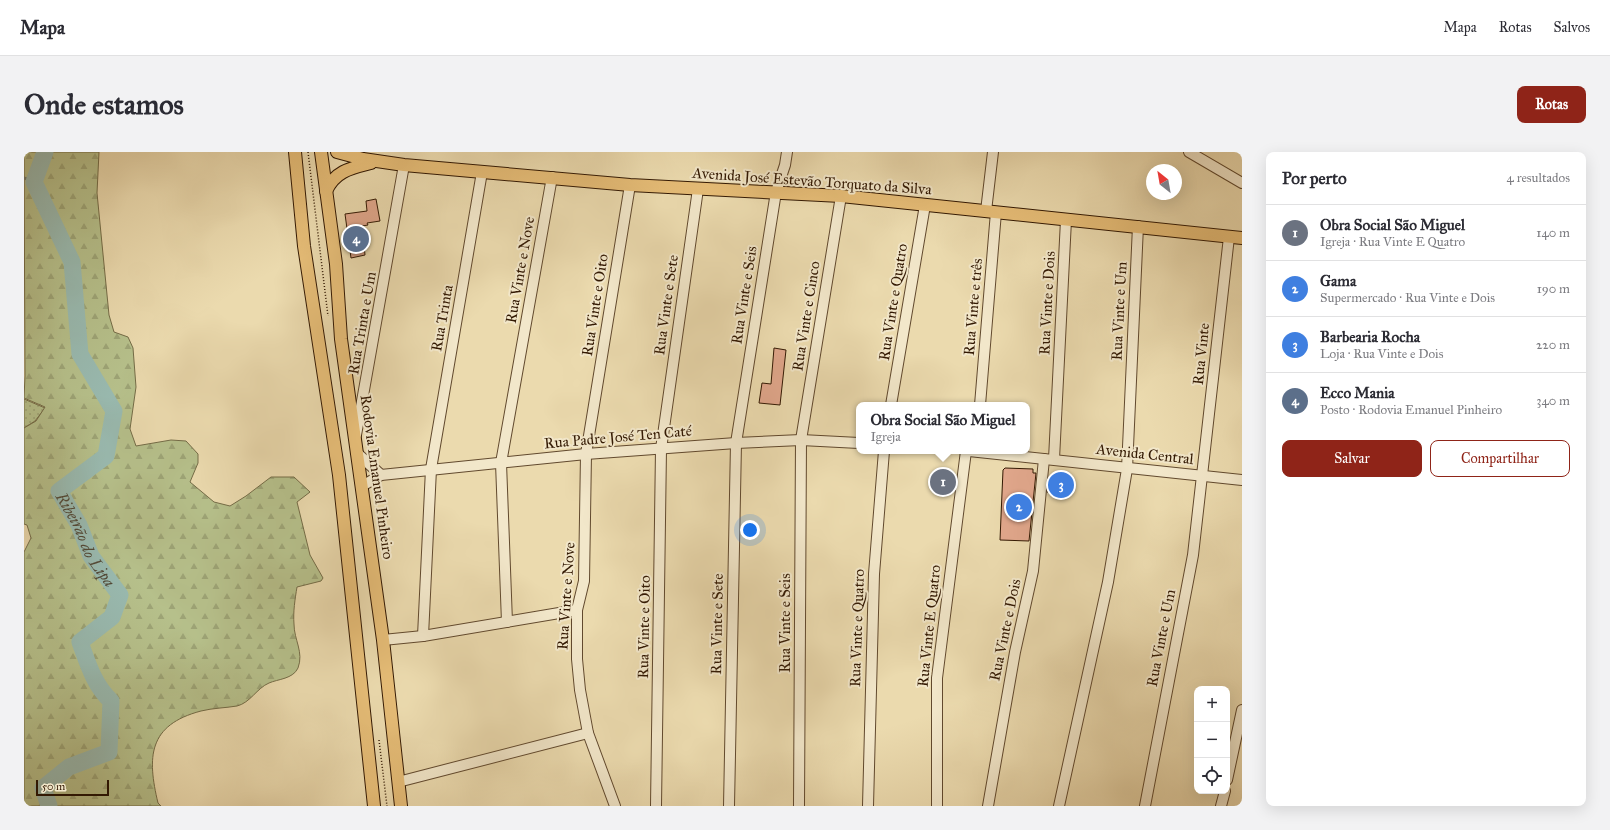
<!DOCTYPE html>
<html lang="pt">
<meta charset="utf-8">
<style>
:root{--surface:#fff;--page:#f2f2f3;--text:#2b2b33;--muted:#7c7c81;--line:#e1e1e2;--accent:#8f2418}
body{margin:0;font-family:"IM FELL Great Primer",serif;background:var(--page);color:var(--text)}
.controls{position:absolute;right:12px;bottom:12px;display:grid;overflow:hidden;border-radius:8px;box-shadow:0 4px 16px #0002}
.controls button{width:36px;height:36px;display:grid;place-items:center;padding:0;border:0;border-bottom:1px solid var(--line);background:var(--surface);color:var(--text);font:20px sans-serif}
.compass{position:absolute;left:1122px;top:12px;width:36px;height:36px;border-radius:50%;background:var(--surface);box-shadow:0 4px 16px #0002;rotate:329deg}
.scale{position:absolute;left:12px;bottom:10px;width:73px;box-sizing:border-box;padding-left:4px;border:2px solid #331903;border-top:0;font-size:11px;line-height:14px;white-space:nowrap;color:#331903;-webkit-text-stroke:3px #f2e7ca;paint-order:stroke}
.you{position:absolute;left:726px;top:378px;width:14px;height:14px;margin:-10px;border:3px solid #fff;border-radius:50%;background:#1a73e8;box-shadow:0 0 0 6px #1a73e833}
.badge{display:grid;place-items:center;width:26px;height:26px;border-radius:50%;background:var(--accent);color:#fff;font-size:13px;font-weight:700}
.pin{position:absolute;translate:-50% -50%;border:2px solid #fff;box-shadow:0 1px 4px #0006}
.popup{position:absolute;left:832px;top:250px;width:174px;height:52px;box-sizing:border-box;display:grid;place-content:center;border-radius:8px;background:var(--surface);filter:drop-shadow(0 1px 3px #0005);font-size:13px;white-space:nowrap;color:var(--muted)}
.popup b{font-size:15px;color:var(--text)}
.popup::after{content:'';position:absolute;left:50%;top:100%;margin-left:-8px;border:8px solid transparent;border-top-color:var(--surface)}
.list{margin:0;padding:0;list-style:none}
h2{display:flex;justify-content:space-between;align-items:center;height:52px;margin:0;padding:0 16px;font-size:17px}
h2 small{font-size:13px;font-weight:400;color:var(--muted)}
.list li{display:grid;grid-template-columns:26px 1fr auto;gap:12px;align-items:center;box-sizing:border-box;height:56px;padding:0 16px;border-top:1px solid var(--line)}
.list b{display:block;font-size:15px;white-space:nowrap}
.list p{margin:0;font-size:13px;white-space:nowrap;color:var(--muted)}
.list em{font-size:13px;font-style:normal;color:var(--muted)}
.actions{display:flex;gap:8px;padding:12px 16px}
.actions a{flex:1;padding:9px 0;border:1px solid var(--accent);border-radius:8px;text-align:center;font-size:14px;color:var(--accent)}
.actions .main{background:var(--accent);color:#fff}
.icon{flex:none;width:22px;height:22px;fill:none;stroke:currentColor;stroke-width:2;stroke-linecap:round;stroke-linejoin:round}
.map{position:relative;flex:none;width:1218px;height:654px;overflow:hidden;border-radius:8px}
header{display:flex;align-items:center;gap:24px;box-sizing:border-box;height:56px;padding:0 20px;background:var(--surface);border-bottom:1px solid var(--line)}
header strong{font-size:19px}
nav{display:flex;gap:22px;margin-inline-start:auto;font-size:14px}
.intro{display:flex;align-items:center;justify-content:space-between;box-sizing:border-box;height:96px;padding:0 24px}
h1{margin:0;font-size:28px}
.button{padding:10px 18px;border-radius:8px;background:var(--accent);color:#fff;font-size:14px;font-weight:700}
main{display:flex;gap:24px;padding:0 24px}
aside{flex:1;background:var(--surface);border-radius:8px;box-shadow:0 4px 16px #0002}
.map>svg:first-child{display:block}
.grass{fill:url(#grass-dots);stroke:#746c47}
.forest{fill:url(#forest-firs);stroke:#746c47}
.lines{fill:none;stroke-linecap:round;stroke-linejoin:round}
.stream{stroke:#707a6b;stroke-width:3}
.river{stroke:#99bab0;stroke-width:17}
.building{fill:#e1a78c;stroke:#331903}
.minor-casing{stroke:#61492e;stroke-width:12}
.major-casing{stroke:#331903;stroke-width:14}
.path{stroke:#331903;stroke-width:1.5;stroke-dasharray:1 2;stroke-linecap:butt}
.minor{stroke:#f2e7ca;stroke-width:10}
.major{stroke:#e6bd77;stroke-width:12}
.labels{text-anchor:middle;dominant-baseline:central;stroke-width:4;stroke-linejoin:round;paint-order:stroke}
.street-label{font-size:15px;fill:#331903;stroke:#f2e7ca}
.water-label{font-size:16px;font-style:italic;fill:#524937;stroke:#f2e7ca}
</style>
<header>
<strong>Mapa</strong>
<nav><a>Mapa</a><a>Rotas</a><a>Salvos</a></nav>
</header>
<div class="intro"><h1>Onde estamos</h1><a class="button">Rotas</a></div>
<main>
<div class="map">
<svg width="1218" height="654" viewBox="0 0 1218 654">
<defs>
<pattern id="grass-dots" width="8" height="8" patternUnits="userSpaceOnUse"><rect width="8" height="8" fill="#b6c08b"/><path d="M2 2h.1M6 6h.1" fill="none" stroke="#9da476" stroke-width="1.8" stroke-linecap="round"/></pattern>
<pattern id="forest-firs" width="22" height="20" patternUnits="userSpaceOnUse"><rect width="22" height="20" fill="#b6c08b"/><path d="M5 1l3.5 6h-7zM16 11l3.5 6h-7z" fill="#9da476"/></pattern>
</defs>
<rect width="100%" height="100%" fill="#ebdaae"/>
<filter id="stains"><feTurbulence type="fractalNoise" baseFrequency=".005" numOctaves="4"/><feColorMatrix values="0 0 0 0 .2 0 0 0 0 .09 0 0 0 0 .02 0 0 0 .5 -.17"/></filter>
<radialGradient id="worn" r=".72"><stop offset=".6" stop-color="#630" stop-opacity="0"/><stop offset="1" stop-color="#630" stop-opacity=".3"/></radialGradient>
<path class="grass" d="M0,247L21,256L11,269L0,276Z"/>
<path class="forest" d="M0,0H75L73,41L85,163L90,180L104,185L109,196L112,235L106,277L112,294L147,288L162,289L174,302V311L166,330L190,350L206,354L222,344L247,325H270L286,340L273,350L286,403L299,426L297,429L273,435C271,447 269,460 270,472C270,488 280,500 274,516C269,527 254,527 245,531C233,536 226,551 213,554C201,556 189,556 177,559C124,573 123,605 134,651L137,654H0V400L7,386L3,373L0,372V276L12,269L21,255L0,246L1,224Z"/>
<g class="lines">
<path class="stream" d="M0,26L10,30"/>
<path class="river" id="s1" d="M21,0L10,30L48,110L56,202L90,259L82,304L35,339L55,373L67,404L96,443L88,465L56,490C64,512 70,533 87,549L85,600L45,615L19,636L25,654"/>
</g>
<g class="building">
<path d="M352,47L356,69L343,71L344,73L338,74L341,103L327,106L321,62L343,59L342,49Z"/>
<path d="M750,196L762,198L756,253L735,251L738,231L747,232Z"/>
<path d="M981,316L1009,317V321H1012L1005,389L976,388L979,318Z"/>
<path d="M1025,325H1040V341L1023,340Z"/>
</g>
<g class="lines">
<defs>
<g id="minor">
<path d="M1165,0L1218,31"/>
<path d="M962,59L969,0"/>
<path d="M867,253L901,53"/>
<path d="M956,253L972,60"/>
<path d="M332,283L380,13"/>
<path d="M945,299L1218,328"/>
<path d="M334,302L357,323"/>
<path d="M1030,307L1042,68"/>
<path d="M338,334L357,323L562,302L712,291L777,288L835,291"/>
<path d="M483,470L477,311L528,25"/>
<path d="M399,484L407,317L458,20"/>
<path d="M359,488L399,484L553,458"/>
<path d="M1203,628L1218,558"/>
<path d="M374,630L564,581"/>
<path d="M591,654L564,581L556,538L553,507V458L560,429L562,302L606,33"/>
<path d="M632,654L637,297L674,37"/>
<path d="M705,654L712,291L752,40L761,13L763,0"/>
<path d="M775,654L777,288L817,44"/>
<path d="M844,654L850,422L860,299"/>
<path d="M913,654V526L942,299"/>
<path d="M964,654L991,500L1009,419L1020,307"/>
<path d="M1035,654L1084,430L1103,317L1114,74"/>
<path d="M1121,654L1169,403L1205,85"/>
<path d="M1197,654L1201,639"/>
</g>
<g id="major">
<path d="M271,0L280,94L315,323L350,654"/>
<path d="M297,0L312,112L317,187L359,488L377,654"/>
<path d="M313,0L339,7L380,13L606,33L817,44L1218,86"/>
<path d="M302,39C311,19 327,16 347,11"/>
</g>
</defs>
<use href="#minor" class="minor-casing"/>
<use href="#major" class="major-casing"/>
<g class="path">
<path d="M284,0L304,164"/>
<path d="M355,588L363,654"/>
</g>
<use href="#minor" class="minor"/>
<use href="#major" class="major"/>
</g>
<g class="labels">
<g class="street-label">
<text transform="translate(788 29) rotate(4)">Avenida José Estevão Torquato da Silva</text>
<text transform="translate(496 118) rotate(-80)">Rua Vinte e Nove</text>
<text transform="translate(720 143) rotate(-81)">Rua Vinte e Seis</text>
<text transform="translate(869 150) rotate(-81)">Rua Vinte e Quatro</text>
<text transform="translate(1023 151) rotate(-87)">Rua Vinte e Dois</text>
<text transform="translate(571 153) rotate(-81)">Rua Vinte e Oito</text>
<text transform="translate(642 153) rotate(-82)">Rua Vinte e Sete</text>
<text transform="translate(949 155) rotate(-85)">Rua Vinte e três</text>
<text transform="translate(1095 159) rotate(-87)">Rua Vinte e Um</text>
<text transform="translate(782 164) rotate(-81)">Rua Vinte e Cinco</text>
<text transform="translate(418 166) rotate(-80)">Rua Trinta</text>
<text transform="translate(338 171) rotate(-80)">Rua Trinta e Um</text>
<text transform="translate(1177 202) rotate(-84)">Rua Vinte</text>
<text transform="translate(594 285) rotate(-5)">Rua Padre José Ten Caté</text>
<text transform="translate(1121 302) rotate(6)">Avenida Central</text>
<text transform="translate(353 325) rotate(82)">Rodovia Emanuel Pinheiro</text>
<text transform="translate(542 444) rotate(-86)">Rua Vinte e Nove</text>
<text transform="translate(761 471) rotate(-90)">Rua Vinte e Seis</text>
<text transform="translate(693 472) rotate(-89)">Rua Vinte e Sete</text>
<text transform="translate(905 474) rotate(-84)">Rua Vinte E Quatro</text>
<text transform="translate(620 475) rotate(-89)">Rua Vinte e Oito</text>
<text transform="translate(833 476) rotate(-88)">Rua Vinte e Quatro</text>
<text transform="translate(981 478) rotate(-78)">Rua Vinte e Dois</text>
<text transform="translate(1137 486) rotate(-79)">Rua Vinte e Um</text>
</g>
<g class="water-label">
<text stroke="none"><textPath href="#s1" startOffset="439">Ribeirão do Lipa</textPath></text>
</g>
</g>
<rect width="100%" height="100%" filter="url(#stains)"/>
<rect width="100%" height="100%" fill="url(#worn)"/>
</svg>
<div class="controls">
<button>+</button>
<button>−</button>
<button><svg class="icon" aria-label="locate" viewBox="0 0 24 24"><circle cx="12" cy="12" r="6"/><path d="M12 2v4M12 18v4M2 12h4M18 12h4"/></svg></button>
</div>
<svg class="compass" viewBox="-18 -18 36 36"><path d="M0-13l5 13h-10z" fill="#e53935"/><path d="M0 13l5-13h-10z" fill="#7c7c81"/></svg>
<div class="scale">50 m</div>
<div class="you"></div>
<div class="pin badge" style="left:919px;top:330px;background:#6b7280">1</div>
<div class="popup"><b>Obra Social São Miguel</b>Igreja</div>
<div class="pin badge" style="left:995px;top:355px;background:#3f7fe0">2</div>
<div class="pin badge" style="left:1037px;top:333px;background:#3f7fe0">3</div>
<div class="pin badge" style="left:332px;top:87px;background:#5c6f8a">4</div>
</div>
<aside>
<h2>Por perto<small>4 resultados</small></h2>
<ul class="list">
<li><span class="badge" style="background:#6b7280">1</span><div><b>Obra Social São Miguel</b><p>Igreja · Rua Vinte E Quatro</p></div><em>140 m</em></li>
<li><span class="badge" style="background:#3f7fe0">2</span><div><b>Gama</b><p>Supermercado · Rua Vinte e Dois</p></div><em>190 m</em></li>
<li><span class="badge" style="background:#3f7fe0">3</span><div><b>Barbearia Rocha</b><p>Loja · Rua Vinte e Dois</p></div><em>220 m</em></li>
<li><span class="badge" style="background:#5c6f8a">4</span><div><b>Ecco Mania</b><p>Posto · Rodovia Emanuel Pinheiro</p></div><em>340 m</em></li>
</ul>
<div class="actions"><a class="main">Salvar</a><a>Compartilhar</a></div>
</aside>
</main>
